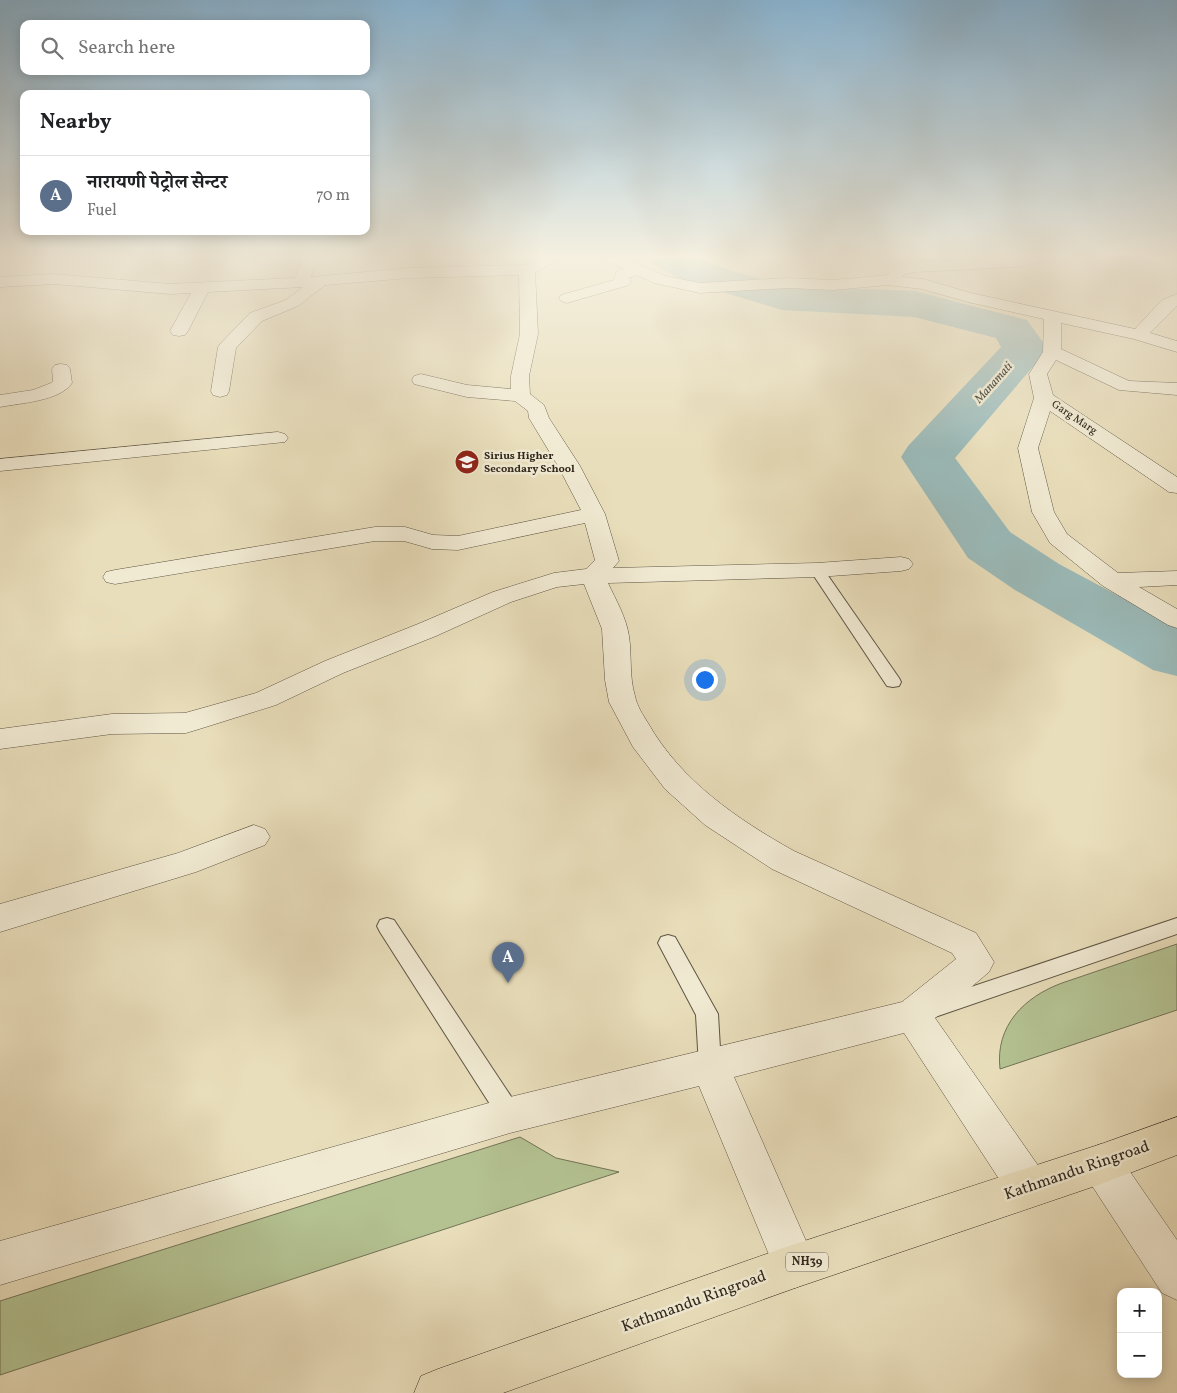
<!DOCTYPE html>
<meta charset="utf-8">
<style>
:root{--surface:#fff;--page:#f2f2f2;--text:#202124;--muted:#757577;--line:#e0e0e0;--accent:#8f2418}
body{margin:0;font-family:Vollkorn,"Noto Serif Devanagari",serif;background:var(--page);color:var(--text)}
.controls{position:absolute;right:15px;bottom:15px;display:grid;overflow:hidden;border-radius:10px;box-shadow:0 2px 12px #0003}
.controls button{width:45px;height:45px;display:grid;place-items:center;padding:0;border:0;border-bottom:1px solid var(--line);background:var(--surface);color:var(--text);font:25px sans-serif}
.you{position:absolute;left:704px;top:679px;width:18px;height:18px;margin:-12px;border:4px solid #fff;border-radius:50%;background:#1a73e8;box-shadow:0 0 0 8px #1a73e833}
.badge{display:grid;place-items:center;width:32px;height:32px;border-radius:50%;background:var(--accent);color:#fff;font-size:16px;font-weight:700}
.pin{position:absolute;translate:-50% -41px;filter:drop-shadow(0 1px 2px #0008)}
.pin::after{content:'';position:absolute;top:26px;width:18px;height:15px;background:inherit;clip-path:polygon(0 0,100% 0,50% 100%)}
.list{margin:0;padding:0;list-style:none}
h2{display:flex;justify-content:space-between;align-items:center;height:65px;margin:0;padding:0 20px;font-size:21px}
h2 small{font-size:16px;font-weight:400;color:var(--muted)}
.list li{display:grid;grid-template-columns:32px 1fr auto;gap:15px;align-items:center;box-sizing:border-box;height:80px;padding:0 20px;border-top:1px solid var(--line)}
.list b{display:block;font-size:19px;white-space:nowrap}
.list p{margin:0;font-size:16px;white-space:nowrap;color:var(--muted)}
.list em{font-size:16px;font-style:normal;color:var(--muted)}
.icon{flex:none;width:28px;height:28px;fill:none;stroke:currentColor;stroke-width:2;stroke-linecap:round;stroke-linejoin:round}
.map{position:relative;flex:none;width:1177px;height:1393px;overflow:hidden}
.search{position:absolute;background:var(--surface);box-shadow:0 2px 12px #0003;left:20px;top:20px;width:350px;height:55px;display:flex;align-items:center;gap:12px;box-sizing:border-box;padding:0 18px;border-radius:10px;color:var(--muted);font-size:19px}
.panel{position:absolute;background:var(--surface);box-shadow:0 2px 12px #0003;left:20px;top:90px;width:350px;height:145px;border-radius:10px}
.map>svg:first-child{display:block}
.green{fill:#b4c292;stroke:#727457}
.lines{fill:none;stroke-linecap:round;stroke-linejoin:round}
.river{fill:#9bbab9;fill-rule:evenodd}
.service-casing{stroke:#5e5544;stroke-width:2}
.minor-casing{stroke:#5e5544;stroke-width:1}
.trunk-casing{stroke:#30271c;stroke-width:1}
.service{fill:#f1ead3;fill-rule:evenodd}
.minor{fill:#f1ead3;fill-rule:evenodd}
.trunk{fill:#e9debb;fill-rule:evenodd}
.labels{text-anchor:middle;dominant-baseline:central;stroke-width:5;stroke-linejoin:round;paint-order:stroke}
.far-street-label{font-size:11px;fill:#30271c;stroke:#f1ead3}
.far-poi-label{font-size:11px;font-weight:bold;fill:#30271c;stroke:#f1ead3;text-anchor:start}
.far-water-label{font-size:12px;font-style:italic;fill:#50534b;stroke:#f1ead3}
.shield{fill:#f1ead3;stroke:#6a6253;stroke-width:1}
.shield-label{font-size:12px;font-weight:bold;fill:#30271c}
.near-street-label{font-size:16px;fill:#30271c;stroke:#f1ead3}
</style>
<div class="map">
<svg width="1177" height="1393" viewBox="0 0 1177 1393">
<rect width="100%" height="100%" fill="#e9debb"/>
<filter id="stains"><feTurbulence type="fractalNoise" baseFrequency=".004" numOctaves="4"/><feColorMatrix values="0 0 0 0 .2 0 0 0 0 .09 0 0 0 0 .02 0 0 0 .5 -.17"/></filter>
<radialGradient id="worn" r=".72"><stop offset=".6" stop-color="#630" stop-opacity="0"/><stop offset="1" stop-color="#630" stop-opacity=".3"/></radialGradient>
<g class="green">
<path d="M1177,944V1010L1000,1069C995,1026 1024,997 1062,983Z"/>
<path d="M520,1137L556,1158L619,1172L0,1375V1301Z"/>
</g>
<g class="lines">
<path class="river" d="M648,256H697L710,264L785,286L915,291L1027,320L1048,349L955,458L1010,532L1059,564L1177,627V676L1153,670L1015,590L968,558L901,457L908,446L1001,347L996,338L914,317L782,310L682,280L653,264Z"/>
<defs>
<g id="service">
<path d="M817,566L822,567L899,678L901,682L899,686L893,687L887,686L810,570L812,567Z"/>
<path d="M387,918L394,920L518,1107L522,1115L518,1123L510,1126L502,1123L380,932L377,926L380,920Z"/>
<path d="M1177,918V934L935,1017L927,1015L924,1008L927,1001L935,999Z"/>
<path d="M668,935L675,937L718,1014L721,1066L718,1073L710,1076L702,1073L699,1066L696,1015L658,943L661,937Z"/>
</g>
<g id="minor">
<path d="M302,256H317L311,277L410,268L524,265L543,256H563L561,259L535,272L538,334L529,376L530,394L544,405L549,418L580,466L605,514L619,561L613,568L817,563L901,557L909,559L913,564L909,569L901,571L817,577L608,583C616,600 626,617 629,636C632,656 629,676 635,696C637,706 643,715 648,723C681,781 737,819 794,851L976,933L994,962L989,972L935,1018L1044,1174L1050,1188L1044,1202L1029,1208L1014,1202L904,1033L734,1077L817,1266L810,1281L795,1288L780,1281L699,1086L510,1133L0,1285V1241L510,1097L902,1002L956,959L952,953L772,869L705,825L665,789L633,747L609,702L605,680L602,629L584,584L557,587L511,602L436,636L343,673L276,705L196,730L186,733L112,734L0,749V729L112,714L185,713L256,693L325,661L418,624L493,592L554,573L586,569L595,560L585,523L458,550L432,549L404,541H375L115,584L106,582L103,577L106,572L115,570L375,527H405L433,535L458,536L581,510L558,466L529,418L528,411L515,401L467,397L414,384L412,380L414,376L421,374L467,385L511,389V376L520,334L519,275L410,278L325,285L298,306L262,321L236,348L229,391L227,395L220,397L213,395L211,391L218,347L221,343L250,313L286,300L303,287L208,292L188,331L185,335L179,336L173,335L170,331L191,293L170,294L54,284L0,287V277L54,274L170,284L295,278Z"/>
<path d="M601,256H621L665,276L700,283L788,278L833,280L888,275C890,265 904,264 914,262L1058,256L1056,259L1020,267L914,272L905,274L901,277L923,279L971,293L1135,329L1162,300L1177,294V306L1150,333L1177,341V352L1134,339L1061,323V349L1129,381L1177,383V395L1119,390L1056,360L1047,374L1053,395L1177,477V493L1169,492L1050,411L1038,448L1054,512L1067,534L1118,573L1177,571V585L1139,587L1177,609V628L1168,625L1103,586L1050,543L1032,512L1018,448L1034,398L1029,374L1043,352L1044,319L968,302L922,289L888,285L833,290L788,288L700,293L654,283L637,275L629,278L631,282L629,285L567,303L561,301L559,298L561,295L614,280L616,272L624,269L603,259Z"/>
<path d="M61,364L67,365L70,369L72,383C60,401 21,403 0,407V395L33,390L51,383L53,381L52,369L55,365Z"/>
<path d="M278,432L285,434L288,438L285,442L0,471V459Z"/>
<path d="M254,825L265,829L270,837L265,845L196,872L0,932V904L178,853Z"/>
<path d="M1101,1144L1115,1150L1177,1240V1300L1162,1293L1087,1178L1081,1164L1087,1150Z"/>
</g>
<path id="trunk" d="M1177,1117V1155L1101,1184L795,1288L503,1393H414L421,1376L438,1369L795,1244L1101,1144Z"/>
</defs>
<use href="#service" class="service-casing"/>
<use href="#minor" class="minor-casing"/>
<use href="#trunk" class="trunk-casing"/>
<use href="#service" class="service"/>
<use href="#minor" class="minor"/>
<use href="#trunk" class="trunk"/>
</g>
<linearGradient id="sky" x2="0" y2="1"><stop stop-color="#89b6d5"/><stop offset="0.57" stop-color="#f5f0e0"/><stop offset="1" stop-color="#f5f0e0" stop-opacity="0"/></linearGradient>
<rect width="1177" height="451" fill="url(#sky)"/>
<defs>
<symbol id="school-disc" viewBox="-11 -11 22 22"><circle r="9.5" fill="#8f2418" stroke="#f1ead3"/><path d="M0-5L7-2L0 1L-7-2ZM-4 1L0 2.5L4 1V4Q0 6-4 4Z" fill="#fff"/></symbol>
</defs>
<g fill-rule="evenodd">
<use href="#school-disc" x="453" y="448" width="28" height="28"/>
</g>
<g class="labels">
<g class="far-street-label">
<text transform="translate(1074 418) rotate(34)">Garg Marg</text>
</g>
<g class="far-poi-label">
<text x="484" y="456">Sirius Higher<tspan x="484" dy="13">Secondary School</tspan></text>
</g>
<g class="far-water-label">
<text transform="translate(994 383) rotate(-48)">Manamati</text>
</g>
<rect class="shield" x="786" y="1252.5" width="42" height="19" rx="4"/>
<g class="shield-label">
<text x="807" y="1262">NH39</text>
</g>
<g class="near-street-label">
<text transform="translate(1077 1171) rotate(-19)">Kathmandu Ringroad</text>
<text transform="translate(694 1302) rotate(-20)">Kathmandu Ringroad</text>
</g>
</g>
<rect width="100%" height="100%" filter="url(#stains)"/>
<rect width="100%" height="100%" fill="url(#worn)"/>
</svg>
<div class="controls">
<button>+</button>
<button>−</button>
</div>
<div class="you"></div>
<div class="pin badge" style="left:508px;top:983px;background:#5c6f8a">A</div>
<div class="search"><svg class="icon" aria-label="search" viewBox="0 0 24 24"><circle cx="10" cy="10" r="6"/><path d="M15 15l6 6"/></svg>Search here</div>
<section class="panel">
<h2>Nearby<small></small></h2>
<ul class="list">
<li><span class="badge" style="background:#5c6f8a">A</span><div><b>नारायणी पेट्रोल सेन्टर</b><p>Fuel</p></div><em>70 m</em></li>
</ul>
</section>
</div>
